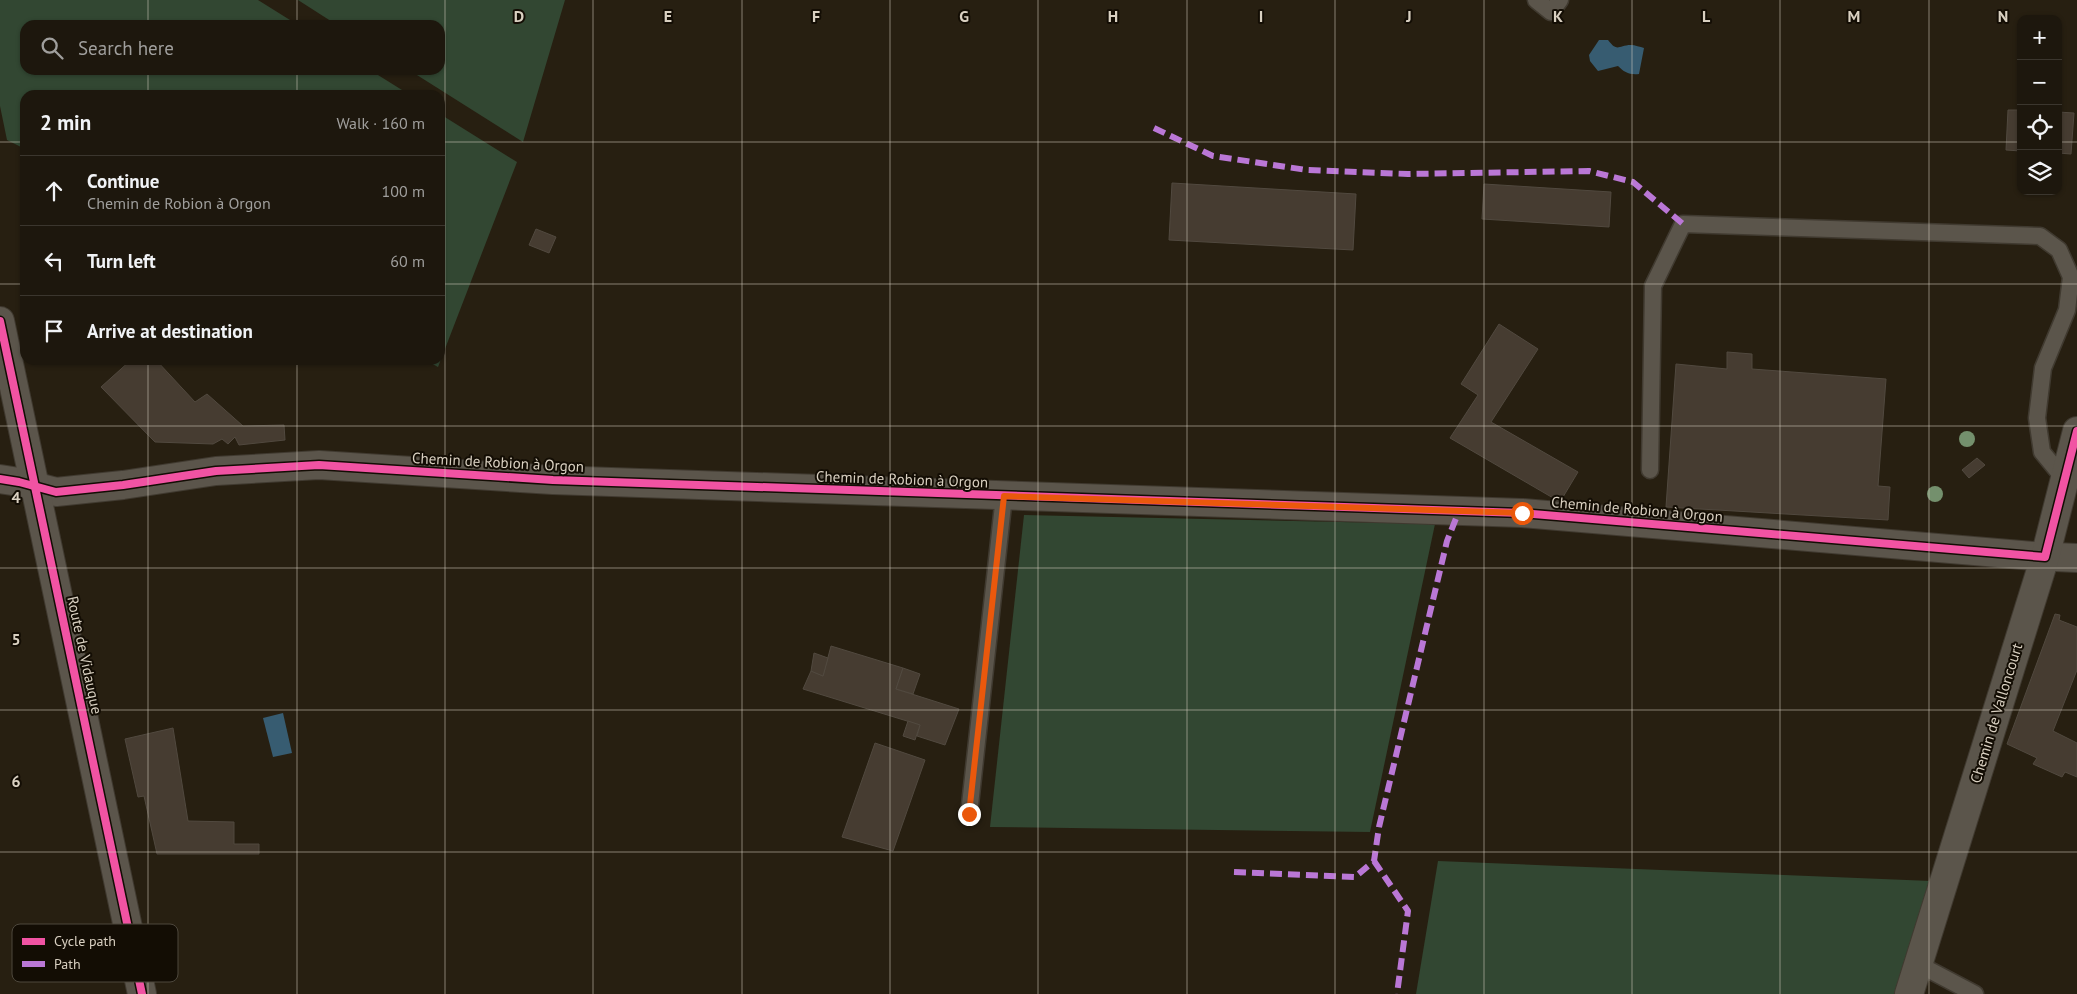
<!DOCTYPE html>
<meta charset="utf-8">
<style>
:root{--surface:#1d170d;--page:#2a241b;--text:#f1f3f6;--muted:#a09f9d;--line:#3b362e}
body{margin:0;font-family:"PT Sans",sans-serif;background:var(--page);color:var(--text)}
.controls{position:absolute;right:15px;top:15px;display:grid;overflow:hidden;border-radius:10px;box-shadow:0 1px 4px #0004}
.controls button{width:45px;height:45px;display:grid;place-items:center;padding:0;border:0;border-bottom:1px solid var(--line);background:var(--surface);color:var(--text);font:25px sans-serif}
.stop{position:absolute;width:15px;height:15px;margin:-11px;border:4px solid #ea580c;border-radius:50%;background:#fff}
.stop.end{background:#ea580c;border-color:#fff;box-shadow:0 1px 5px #0008}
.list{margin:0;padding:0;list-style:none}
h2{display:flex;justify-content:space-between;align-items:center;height:65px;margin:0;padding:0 20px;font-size:21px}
h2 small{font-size:16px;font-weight:400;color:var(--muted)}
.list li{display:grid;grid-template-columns:32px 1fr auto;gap:15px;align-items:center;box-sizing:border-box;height:70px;padding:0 20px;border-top:1px solid var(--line)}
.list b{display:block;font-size:19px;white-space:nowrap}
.list p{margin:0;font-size:16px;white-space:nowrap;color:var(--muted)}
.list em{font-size:16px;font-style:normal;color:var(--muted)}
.icon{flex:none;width:28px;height:28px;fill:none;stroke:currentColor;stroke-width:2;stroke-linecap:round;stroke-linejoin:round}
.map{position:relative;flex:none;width:2077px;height:994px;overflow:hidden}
.search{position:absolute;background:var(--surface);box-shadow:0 1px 4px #0004;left:20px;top:20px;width:425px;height:55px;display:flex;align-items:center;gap:12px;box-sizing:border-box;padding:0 18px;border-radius:15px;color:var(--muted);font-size:19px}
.panel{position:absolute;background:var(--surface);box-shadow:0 1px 4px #0004;left:20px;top:90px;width:425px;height:275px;border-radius:15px}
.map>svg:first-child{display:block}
.green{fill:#324732}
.water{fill:#375c71}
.building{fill:#463c31;stroke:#51493f}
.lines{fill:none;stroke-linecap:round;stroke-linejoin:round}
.service-casing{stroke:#403a30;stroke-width:19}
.minor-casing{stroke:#403a30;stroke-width:30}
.tertiary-casing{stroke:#403a30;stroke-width:30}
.service{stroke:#5b554b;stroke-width:16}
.minor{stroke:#5b554b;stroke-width:28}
.tertiary{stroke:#5b554b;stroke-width:28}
.quiet{stroke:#ba77d6;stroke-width:6;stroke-dasharray:12 6;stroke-linecap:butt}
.cycleway-casing{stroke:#130d04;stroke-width:11}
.cycleway{stroke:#f153a3;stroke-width:8}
.tree{fill:#74906d}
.route{stroke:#ea580c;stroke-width:6}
.grid{fill:none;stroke:#d9d0c1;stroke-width:1;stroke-opacity:0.55}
.labels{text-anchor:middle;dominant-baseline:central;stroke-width:4;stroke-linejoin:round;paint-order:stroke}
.street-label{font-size:15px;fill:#d9d0c1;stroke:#130d04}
.key{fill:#130d04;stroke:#4e483d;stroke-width:1}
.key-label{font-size:14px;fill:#d9d0c1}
.grid-label{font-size:16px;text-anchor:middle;font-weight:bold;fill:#d9d0c1;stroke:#130d04;stroke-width:4;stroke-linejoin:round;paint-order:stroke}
</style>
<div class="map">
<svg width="2077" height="994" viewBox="0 0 2077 994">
<rect width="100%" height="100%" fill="#271f11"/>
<g class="green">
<path d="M0,0H258L298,25H25V70H370L410,95H25V149L7,140L0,106Z"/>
<path d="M298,0H565L523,142L409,70H440V25H337Z"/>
<path d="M440,114L517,162L438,367L425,360H440Z"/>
<path d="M1024,515L1435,524L1370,832L990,827Z"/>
<path d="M1438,861L1931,881L1895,994H1416Z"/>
</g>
<g class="water">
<path d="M1599,40H1608C1618,53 1618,45 1631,45C1635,45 1640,47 1644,48L1639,74C1629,75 1624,72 1618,66L1598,71L1590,61L1589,55Z"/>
<path d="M283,713L292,753L273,757L263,718Z"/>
</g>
<g class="building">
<path d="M2008,110H2021V151L2006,150Z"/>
<path d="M2058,112L2074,113L2071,154L2058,153Z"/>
<path d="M1172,183L1356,194L1353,250L1169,240Z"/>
<path d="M1484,184L1611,192L1609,227L1482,219Z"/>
<path d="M536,229L556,237L549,253L529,245Z"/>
<path d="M1499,324L1538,349L1491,422L1578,472L1560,502L1450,438L1478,395L1461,384Z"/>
<path d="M1727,352L1752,354V369L1886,379L1878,486L1890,487L1888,520L1666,507L1676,364L1727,369Z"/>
<path d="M131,360H141L145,364L149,360H156L195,402L207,394L243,426L284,425L285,440L239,445L235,437L228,444L222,439L213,444L155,442L101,387Z"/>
<path d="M1977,458L1985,465L1969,478L1962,470Z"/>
<path d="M2055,614L2060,615L2059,620L2077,627V670L2053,731L2077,743V777L2065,772L2062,777L2033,764L2037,758L2007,744Z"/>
<path d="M831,646L903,668L896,689L959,709L945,745L917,736L920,725L803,689L811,671L823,676Z"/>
<path d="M814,653L828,658L823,676L811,671Z"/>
<path d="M903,668L920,674L913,694L896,689Z"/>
<path d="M908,721L920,725L915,740L903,736Z"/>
<path d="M173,728L188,821L234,822V844H259V854H157L144,796L138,797L125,739Z"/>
<path d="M875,743L925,760L893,851L842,837Z"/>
</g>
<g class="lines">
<defs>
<g id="service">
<path d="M1536,0L1551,12L1560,0"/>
<path d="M1650,470L1653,286L1683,224L2040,236L2059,250L2071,277L2067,310L2043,368L2037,418L2042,452L2065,480"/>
<path d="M969,814L1004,496"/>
<path d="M1918,964L1975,994"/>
</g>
<g id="minor">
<path d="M0,479L19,482L56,492L123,485L216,471L319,465L553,480L1522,513L2034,556L2077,558"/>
<path d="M1909,994L2045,557L2077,431"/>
</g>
<path id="tertiary" d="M0,321L142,994"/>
</defs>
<use href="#service" class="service-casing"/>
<use href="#minor" class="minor-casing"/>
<use href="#tertiary" class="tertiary-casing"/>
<use href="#service" class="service"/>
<use href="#minor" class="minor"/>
<use href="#tertiary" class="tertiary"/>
<g class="quiet">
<path d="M1154,128L1213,156L1307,170L1408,174L1589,171L1633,182L1683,224"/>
<path d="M1374,861L1408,911L1397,994"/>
<path d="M1234,872L1355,877L1374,861L1379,827L1447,541L1459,511"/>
</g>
<defs>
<g id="cycleway">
<path d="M0,321L142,994"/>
<path d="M0,479L19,482L56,492L123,485L216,471L319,465L553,480L1522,513L2045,557L2077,431"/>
</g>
</defs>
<use href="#cycleway" class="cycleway-casing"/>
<use href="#cycleway" class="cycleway"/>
</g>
<g class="tree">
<circle cx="1967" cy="439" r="8"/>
<circle cx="1935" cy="494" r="8"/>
</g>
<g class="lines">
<path class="route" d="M969,814L1004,496L1522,513"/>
</g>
<path class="grid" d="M148,0V25M297,0V25M445,0V994M593,0V994M742,0V994M890,0V994M1038,0V994M1187,0V994M1335,0V994M1484,0V994M1632,0V994M1780,0V994M1929,0V994M148,70V95M297,70V95M0,142H25M440,142H2021M2058,142H2077M0,284H25M440,284H2077M148,360V994M297,360V994M0,426H2077M0,568H2077M0,710H2077M0,852H2077"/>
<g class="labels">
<g class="street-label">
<text transform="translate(498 462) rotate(3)">Chemin de Robion à Orgon</text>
<text transform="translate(902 479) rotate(2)">Chemin de Robion à Orgon</text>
<text transform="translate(1637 509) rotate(5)">Chemin de Robion à Orgon</text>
<text transform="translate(85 655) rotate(78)">Route de Vidauque</text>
<text transform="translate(1996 713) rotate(-73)">Chemin de Valloncourt</text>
</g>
</g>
<rect x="12" y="924" width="166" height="58" rx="8" class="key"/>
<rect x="22" y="938" width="23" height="7" fill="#f153a3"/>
<rect x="22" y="961" width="23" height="6" fill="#ba77d6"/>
<g class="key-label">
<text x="54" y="946">Cycle path</text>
<text x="54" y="969">Path</text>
</g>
<g class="grid-label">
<text x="519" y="22">D</text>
<text x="668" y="22">E</text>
<text x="816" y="22">F</text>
<text x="964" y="22">G</text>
<text x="1113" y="22">H</text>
<text x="1261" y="22">I</text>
<text x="1409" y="22">J</text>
<text x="1558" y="22">K</text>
<text x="1706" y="22">L</text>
<text x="1854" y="22">M</text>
<text x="2003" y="22">N</text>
<text x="16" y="503">4</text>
<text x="16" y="645">5</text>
<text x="16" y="787">6</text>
</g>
</svg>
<div class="controls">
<button>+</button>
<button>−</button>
<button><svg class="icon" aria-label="locate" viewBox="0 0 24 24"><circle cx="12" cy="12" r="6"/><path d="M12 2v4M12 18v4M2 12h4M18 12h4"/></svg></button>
<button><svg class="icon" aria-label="layers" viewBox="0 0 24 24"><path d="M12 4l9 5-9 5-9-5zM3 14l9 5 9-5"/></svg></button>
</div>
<div class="stop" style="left:1522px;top:513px"></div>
<div class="stop end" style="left:969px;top:814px"></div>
<div class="search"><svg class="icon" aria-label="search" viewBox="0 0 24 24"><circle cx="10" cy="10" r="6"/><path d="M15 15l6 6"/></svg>Search here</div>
<section class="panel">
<h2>2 min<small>Walk · 160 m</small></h2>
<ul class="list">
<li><svg class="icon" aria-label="ahead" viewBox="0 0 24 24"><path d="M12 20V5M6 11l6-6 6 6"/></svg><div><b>Continue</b><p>Chemin de Robion à Orgon</p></div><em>100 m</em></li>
<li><svg class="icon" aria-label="left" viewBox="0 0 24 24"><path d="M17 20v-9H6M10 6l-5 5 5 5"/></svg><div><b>Turn left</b></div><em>60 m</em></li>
<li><svg class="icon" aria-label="arrive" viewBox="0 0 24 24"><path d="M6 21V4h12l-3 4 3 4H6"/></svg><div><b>Arrive at destination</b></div></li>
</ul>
</section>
</div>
